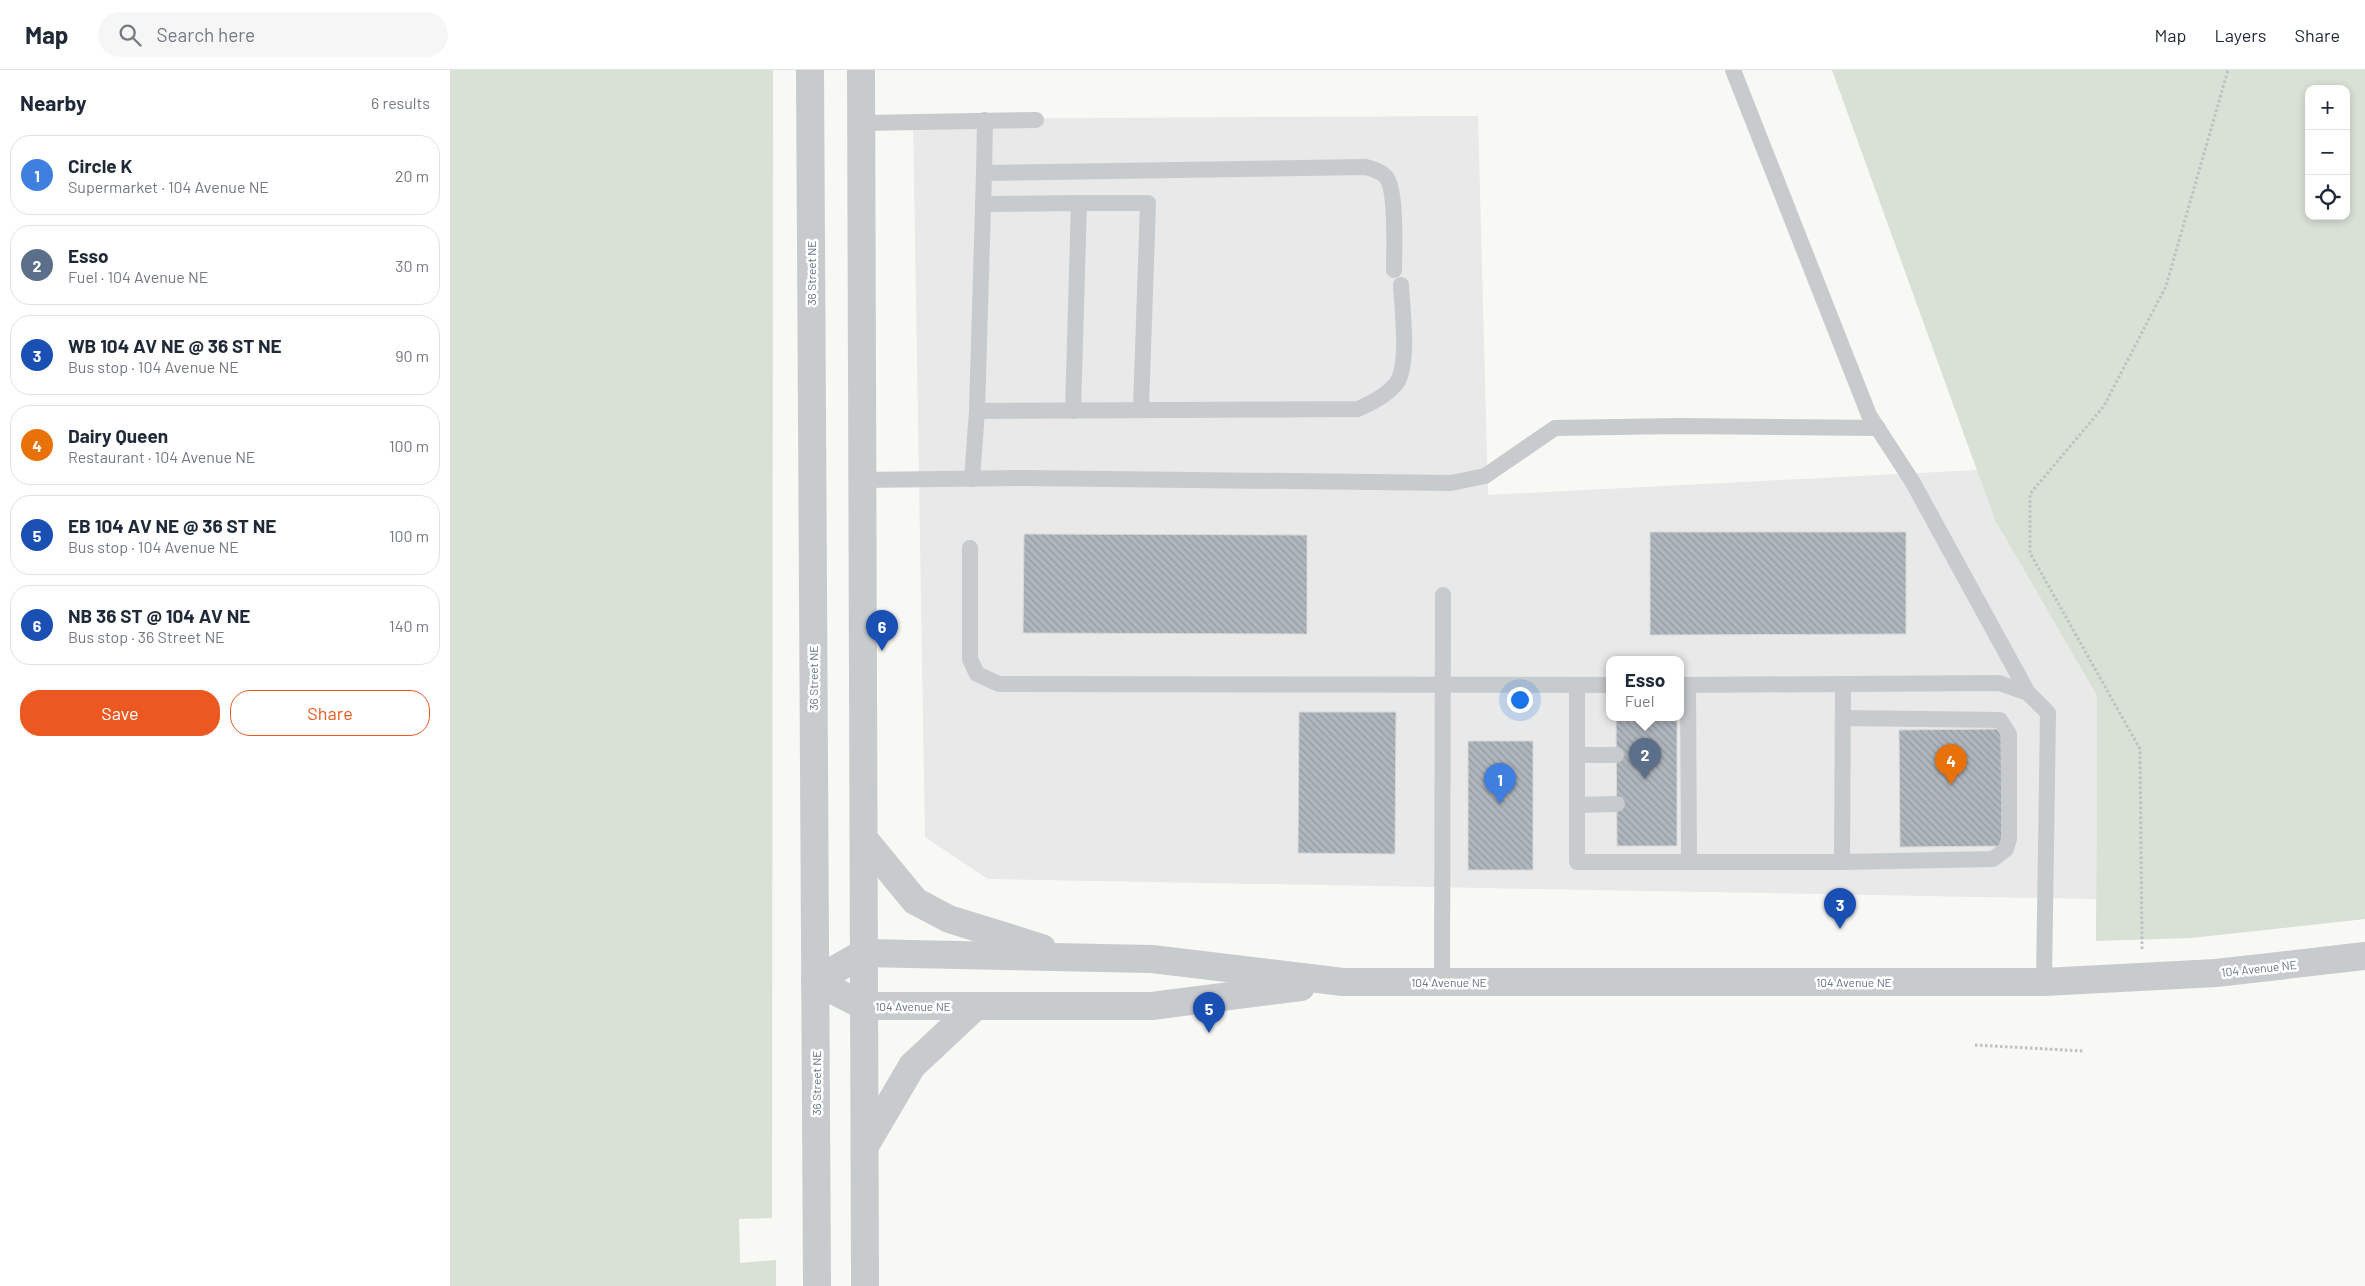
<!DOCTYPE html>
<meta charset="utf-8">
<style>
:root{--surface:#fff;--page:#f6f6f7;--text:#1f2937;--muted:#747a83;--line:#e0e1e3;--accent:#eb5921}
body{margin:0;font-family:Barlow,sans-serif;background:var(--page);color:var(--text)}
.controls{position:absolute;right:15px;top:15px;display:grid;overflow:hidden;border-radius:10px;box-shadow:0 2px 8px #0003}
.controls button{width:45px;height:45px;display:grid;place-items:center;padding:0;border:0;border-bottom:1px solid var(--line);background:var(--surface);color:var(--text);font:25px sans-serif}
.you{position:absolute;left:1069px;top:629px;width:18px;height:18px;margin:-12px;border:4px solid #fff;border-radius:50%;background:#1a73e8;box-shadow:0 0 0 8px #1a73e833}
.badge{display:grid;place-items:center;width:32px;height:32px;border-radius:50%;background:var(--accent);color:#fff;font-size:16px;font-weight:700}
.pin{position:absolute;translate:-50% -41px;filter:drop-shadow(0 1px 2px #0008)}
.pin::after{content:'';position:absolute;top:26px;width:18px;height:15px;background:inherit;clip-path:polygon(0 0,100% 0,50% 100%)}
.popup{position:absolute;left:1156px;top:586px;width:78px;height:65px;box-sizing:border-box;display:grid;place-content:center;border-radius:10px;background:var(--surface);filter:drop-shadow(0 1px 4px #0005);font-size:16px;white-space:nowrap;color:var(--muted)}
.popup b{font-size:19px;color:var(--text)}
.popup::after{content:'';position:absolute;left:50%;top:100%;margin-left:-10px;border:10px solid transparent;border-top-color:var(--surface)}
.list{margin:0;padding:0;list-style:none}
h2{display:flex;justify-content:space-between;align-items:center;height:65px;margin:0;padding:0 20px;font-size:21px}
h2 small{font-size:16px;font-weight:400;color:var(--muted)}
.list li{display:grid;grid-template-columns:32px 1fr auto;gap:15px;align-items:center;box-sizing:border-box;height:80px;margin:0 10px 10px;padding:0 10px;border:1px solid var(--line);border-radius:20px}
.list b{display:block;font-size:19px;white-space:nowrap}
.list p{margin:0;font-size:16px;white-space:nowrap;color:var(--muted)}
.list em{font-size:16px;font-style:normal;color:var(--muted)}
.actions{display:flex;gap:10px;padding:15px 20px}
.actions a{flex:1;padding:11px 0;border:1px solid var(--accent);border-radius:20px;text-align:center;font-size:18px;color:var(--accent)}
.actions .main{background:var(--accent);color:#fff}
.icon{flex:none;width:28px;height:28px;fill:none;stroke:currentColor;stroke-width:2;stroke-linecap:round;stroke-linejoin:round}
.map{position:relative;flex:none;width:1915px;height:1216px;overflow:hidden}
header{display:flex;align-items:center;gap:30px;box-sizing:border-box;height:70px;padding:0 25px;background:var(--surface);border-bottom:1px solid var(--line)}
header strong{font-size:24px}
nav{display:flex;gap:28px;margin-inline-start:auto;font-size:18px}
.search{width:350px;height:45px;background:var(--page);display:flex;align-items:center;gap:12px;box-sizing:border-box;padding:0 18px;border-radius:28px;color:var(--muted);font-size:19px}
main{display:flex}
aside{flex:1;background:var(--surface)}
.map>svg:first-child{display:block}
.built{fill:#e8e9e8;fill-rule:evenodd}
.grass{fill:#d9e0d5;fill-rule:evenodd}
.building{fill:url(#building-back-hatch);stroke:#d9d9d7}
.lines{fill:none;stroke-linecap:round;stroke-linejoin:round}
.path{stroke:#bec1c3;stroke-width:3;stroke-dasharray:2.5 2.5;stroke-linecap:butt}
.service{stroke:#c7cbce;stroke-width:16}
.tertiary{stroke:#c7cbce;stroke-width:28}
.labels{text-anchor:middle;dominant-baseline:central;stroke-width:5;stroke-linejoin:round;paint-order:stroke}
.street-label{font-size:12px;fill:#657687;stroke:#fff}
</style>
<header>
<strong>Map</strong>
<div class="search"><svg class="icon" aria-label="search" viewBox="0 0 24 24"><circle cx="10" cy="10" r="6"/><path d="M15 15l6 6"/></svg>Search here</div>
<nav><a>Map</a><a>Layers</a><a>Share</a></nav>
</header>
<main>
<aside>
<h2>Nearby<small>6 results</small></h2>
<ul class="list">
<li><span class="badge" style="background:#3f7fe0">1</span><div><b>Circle K</b><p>Supermarket · 104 Avenue NE</p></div><em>20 m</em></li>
<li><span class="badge" style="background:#5c6f8a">2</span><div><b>Esso</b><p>Fuel · 104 Avenue NE</p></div><em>30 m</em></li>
<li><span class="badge" style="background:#1a4fb4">3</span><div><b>WB 104 AV NE @ 36 ST NE</b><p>Bus stop · 104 Avenue NE</p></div><em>90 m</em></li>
<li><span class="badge" style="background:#e8710a">4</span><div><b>Dairy Queen</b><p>Restaurant · 104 Avenue NE</p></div><em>100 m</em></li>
<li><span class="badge" style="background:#1a4fb4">5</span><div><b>EB 104 AV NE @ 36 ST NE</b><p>Bus stop · 104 Avenue NE</p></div><em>100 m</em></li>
<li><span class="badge" style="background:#1a4fb4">6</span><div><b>NB 36 ST @ 104 AV NE</b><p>Bus stop · 36 Street NE</p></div><em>140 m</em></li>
</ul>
<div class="actions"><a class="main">Save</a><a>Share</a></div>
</aside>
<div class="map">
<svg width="1915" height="1216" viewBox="0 0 1915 1216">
<defs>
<pattern id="building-back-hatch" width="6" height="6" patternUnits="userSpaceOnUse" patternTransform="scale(1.25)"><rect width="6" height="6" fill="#afb6bd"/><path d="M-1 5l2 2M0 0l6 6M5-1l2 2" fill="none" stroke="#92999f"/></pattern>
</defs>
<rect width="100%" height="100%" fill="#f8f8f4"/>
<path class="built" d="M1028,46L1038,425L1527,400L1545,450L1647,626L1646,829L538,809L475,767L463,49ZM1160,590H1230V648H1160Z"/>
<g class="grass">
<path d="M0,0H323L322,1148L289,1149L290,1193L326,1190V1216H0Z"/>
<path d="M1382,0H1915V849L1741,868L1646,871L1647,626L1545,450ZM1859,19H1896V146H1859Z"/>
</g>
<g class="building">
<path d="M1200,462H1456V564L1200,565Z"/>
<path d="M574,464L857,465V564L573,563Z"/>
<path d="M849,642H946L945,784L848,783Z"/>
<path d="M1166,648H1227V776H1167Z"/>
<path d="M1551,659L1552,776L1450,777L1449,660Z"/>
<rect x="1018" y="671" width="65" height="129"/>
</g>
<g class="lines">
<g class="path">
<path d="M1692,879L1690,679L1580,483V424L1654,336L1716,216L1778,0"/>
<path d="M1525,975L1633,981"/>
</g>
<g class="service">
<path d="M1283,0L1419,345L1462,411L1578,623"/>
<path d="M535,50L534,103L916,97C923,99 931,101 936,107C947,120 944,181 944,200"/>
<path d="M412,53L586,50"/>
<path d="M629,133H698L691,339"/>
<path d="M533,134L629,133L623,341"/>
<path d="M527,341L534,103"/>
<path d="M522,409L527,341L908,339C922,333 936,326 946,314C960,295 952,239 951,215"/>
<path d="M413,410L576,408L1001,413L1035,406L1105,358L1228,356L1428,358"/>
<path d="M520,478V589L527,604L549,614L1160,615"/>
<path d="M1127,615V792H1392L1393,614"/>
<path d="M1230,615L1549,613L1578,623L1598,643L1594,912"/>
<path d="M1238,615L1239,792"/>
<path d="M1127,685H1166"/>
<path d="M1127,735L1167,734"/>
<path d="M1392,792L1543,789L1556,779L1559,769V664L1550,650L1393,648"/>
<path d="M992,912L993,525"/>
</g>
<g class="tertiary">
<path d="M360,0L367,1216"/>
<path d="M411,0L415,1216"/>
<path d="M414,769L465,831L499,849L592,878"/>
<path d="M365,911L414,883L702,889L893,912H1594L1766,903L1915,886"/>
<path d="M365,911L414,936H702L851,917"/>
<path d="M415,1076L462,996L526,936"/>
</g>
</g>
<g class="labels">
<g class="street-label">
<text transform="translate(361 203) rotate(-90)">36 Street NE</text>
<text transform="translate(363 608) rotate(-90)">36 Street NE</text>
<text transform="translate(1809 898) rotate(-6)">104 Avenue NE</text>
<text x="999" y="912">104 Avenue NE</text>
<text x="1404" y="912">104 Avenue NE</text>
<text x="463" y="936">104 Avenue NE</text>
<text transform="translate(366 1013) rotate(-90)">36 Street NE</text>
</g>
</g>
</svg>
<div class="controls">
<button>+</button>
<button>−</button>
<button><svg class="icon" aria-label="locate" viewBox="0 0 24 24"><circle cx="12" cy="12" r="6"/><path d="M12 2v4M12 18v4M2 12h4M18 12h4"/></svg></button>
</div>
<div class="you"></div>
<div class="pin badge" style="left:1050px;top:734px;background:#3f7fe0">1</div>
<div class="pin badge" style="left:1195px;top:709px;background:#5c6f8a">2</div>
<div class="popup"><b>Esso</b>Fuel</div>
<div class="pin badge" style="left:1390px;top:859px;background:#1a4fb4">3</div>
<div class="pin badge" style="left:1501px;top:715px;background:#e8710a">4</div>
<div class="pin badge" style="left:759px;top:963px;background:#1a4fb4">5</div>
<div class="pin badge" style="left:432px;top:581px;background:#1a4fb4">6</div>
</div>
</main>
